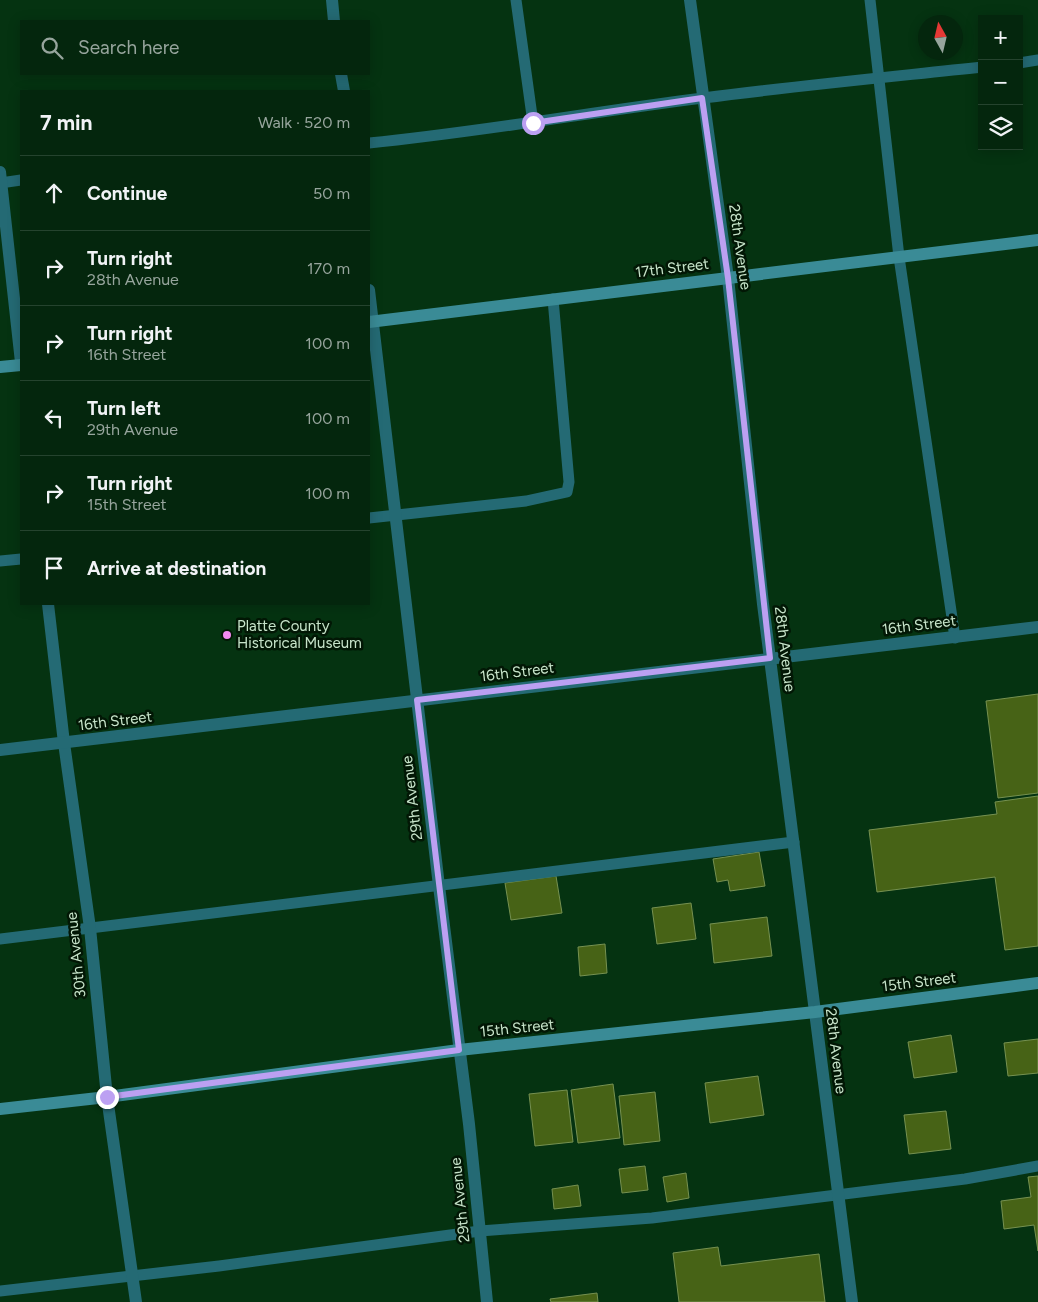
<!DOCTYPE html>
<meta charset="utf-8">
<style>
:root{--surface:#04260d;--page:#12321b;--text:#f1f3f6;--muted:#97a59d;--line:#25432e}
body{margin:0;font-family:Figtree,sans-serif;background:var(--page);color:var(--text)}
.controls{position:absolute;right:15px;top:15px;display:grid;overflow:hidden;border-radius:0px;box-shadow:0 2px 12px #0003}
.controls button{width:45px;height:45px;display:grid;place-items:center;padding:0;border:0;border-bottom:1px solid var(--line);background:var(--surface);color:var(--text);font:25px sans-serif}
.compass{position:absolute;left:918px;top:15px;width:45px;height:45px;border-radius:50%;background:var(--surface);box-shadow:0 2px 12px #0003;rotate:352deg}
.stop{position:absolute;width:15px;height:15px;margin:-11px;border:4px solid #bca0f2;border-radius:50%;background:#fff}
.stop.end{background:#bca0f2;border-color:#fff;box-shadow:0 1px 5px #0008}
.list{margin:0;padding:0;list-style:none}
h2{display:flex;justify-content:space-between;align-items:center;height:65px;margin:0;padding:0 20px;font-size:21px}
h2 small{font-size:16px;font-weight:400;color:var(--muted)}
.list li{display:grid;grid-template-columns:32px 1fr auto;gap:15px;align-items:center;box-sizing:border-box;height:75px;padding:0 20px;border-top:1px solid var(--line)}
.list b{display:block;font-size:19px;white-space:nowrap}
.list p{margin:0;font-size:16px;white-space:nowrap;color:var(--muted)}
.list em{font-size:16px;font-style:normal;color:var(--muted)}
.icon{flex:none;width:28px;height:28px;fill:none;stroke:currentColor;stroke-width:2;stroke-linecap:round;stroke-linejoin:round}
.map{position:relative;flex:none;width:1038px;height:1302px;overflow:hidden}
.search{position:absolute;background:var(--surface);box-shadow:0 2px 12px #0003;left:20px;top:20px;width:350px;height:55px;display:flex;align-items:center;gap:12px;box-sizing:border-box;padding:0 18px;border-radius:0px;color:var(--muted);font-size:19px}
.panel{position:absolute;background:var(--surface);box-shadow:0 2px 12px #0003;left:20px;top:90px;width:350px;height:515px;border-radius:0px}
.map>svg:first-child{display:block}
.building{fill:#476316;stroke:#769151}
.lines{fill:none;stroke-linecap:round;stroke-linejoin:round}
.lane{stroke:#246a74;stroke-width:11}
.street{stroke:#246a74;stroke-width:12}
.secondary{stroke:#3a8b96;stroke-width:12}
.route{stroke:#bca0f2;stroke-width:6}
.poi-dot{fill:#f38af1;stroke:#021705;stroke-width:2}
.labels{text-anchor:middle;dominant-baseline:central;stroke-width:5;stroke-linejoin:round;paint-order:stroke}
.street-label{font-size:15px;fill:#c7e4ca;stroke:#021705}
.poi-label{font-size:15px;fill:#c7e4ca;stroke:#021705;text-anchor:start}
</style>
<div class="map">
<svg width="1038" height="1302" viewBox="0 0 1038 1302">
<rect width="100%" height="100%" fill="#053311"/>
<g class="building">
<path d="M1038,694V793L998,798L986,701Z"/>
<path d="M1038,796V946L1005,950L995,877L877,892L869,830L997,814L995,802Z"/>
<path d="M759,852L765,886L730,891L728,880L717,882L713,859Z"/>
<path d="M556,876L562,913L511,920L505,883Z"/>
<path d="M691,903L696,939L657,944L652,908Z"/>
<path d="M767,917L772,956L714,963L710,924Z"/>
<path d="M605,944L607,973L580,976L578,947Z"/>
<path d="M951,1035L957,1072L914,1078L908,1042Z"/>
<path d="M1038,1039V1073L1008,1076L1004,1043Z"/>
<path d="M758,1076L764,1115L710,1123L705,1083Z"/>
<path d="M613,1084L620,1138L578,1143L571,1090Z"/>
<path d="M567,1090L573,1142L535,1146L529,1094Z"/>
<path d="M655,1092L660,1141L624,1145L619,1096Z"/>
<path d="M946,1111L951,1149L909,1154L904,1115Z"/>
<path d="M645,1166L648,1190L622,1193L619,1169Z"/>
<path d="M686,1173L689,1198L667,1202L663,1177Z"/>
<path d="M1038,1176V1251L1034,1225L1004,1229L1001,1201L1031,1197L1028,1177Z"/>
<path d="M578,1185L581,1206L554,1209L552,1189Z"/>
<path d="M718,1247L721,1266L819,1254L825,1302H679L673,1253Z"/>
<path d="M597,1293L598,1302H551L550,1299Z"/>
</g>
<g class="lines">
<g class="lane">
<path d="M516,0L533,123"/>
<path d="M870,0L899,257L955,638"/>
<path d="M1019,63L1038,60"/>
<path d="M369,143C481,132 591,112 703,98C796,86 889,77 982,67"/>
<path d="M0,183L21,180"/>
<path d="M369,518L526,501L567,492L569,482L553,299"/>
<path d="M0,561L21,559"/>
<path d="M0,939L794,842"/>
<path d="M0,1291L219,1266L480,1231L652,1218L965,1179L1038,1166"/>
</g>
<g class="street">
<path d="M332,0L334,21"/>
<path d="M690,0L728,278L763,604L852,1302"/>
<path d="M341,74L344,91"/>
<path d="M0,172L21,362"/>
<path d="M369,290L439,886L469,1124L487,1302"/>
<path d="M48,604L64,743L90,928L107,1097L136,1302"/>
<path d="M0,750L1038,627"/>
</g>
<g class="secondary">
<path d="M369,322L1038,240"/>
<path d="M0,367L21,365"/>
<path d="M0,1109L107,1097L459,1050L815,1012L1038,983"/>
</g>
</g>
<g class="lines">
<path class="route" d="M107,1097L459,1050L417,700L770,658L728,278L702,98L533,123"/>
</g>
<circle class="poi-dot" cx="227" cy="635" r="5"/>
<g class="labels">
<g class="street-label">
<text transform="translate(740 247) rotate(82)">28th Avenue</text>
<text transform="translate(672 268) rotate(-7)">17th Street</text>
<text transform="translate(919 625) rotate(-7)">16th Street</text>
<text transform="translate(785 649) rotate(83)">28th Avenue</text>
<text transform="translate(517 672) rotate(-7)">16th Street</text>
<text transform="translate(115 721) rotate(-7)">16th Street</text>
<text transform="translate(412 798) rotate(-97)">29th Avenue</text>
<text transform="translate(76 955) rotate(-96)">30th Avenue</text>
<text transform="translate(919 982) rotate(-7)">15th Street</text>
<text transform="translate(517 1028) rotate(-6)">15th Street</text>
<text transform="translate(836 1051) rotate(83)">28th Avenue</text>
<text transform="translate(460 1200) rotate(-96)">29th Avenue</text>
</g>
<g class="poi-label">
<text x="237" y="626">Platte County<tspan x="237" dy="17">Historical Museum</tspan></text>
</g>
</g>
</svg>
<div class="controls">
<button>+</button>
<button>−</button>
<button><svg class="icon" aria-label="layers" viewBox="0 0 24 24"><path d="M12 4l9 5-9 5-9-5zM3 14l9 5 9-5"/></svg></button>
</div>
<svg class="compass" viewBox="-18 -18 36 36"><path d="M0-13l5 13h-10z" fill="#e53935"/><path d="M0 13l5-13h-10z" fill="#97a59d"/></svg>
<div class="stop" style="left:533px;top:123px"></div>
<div class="stop end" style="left:107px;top:1097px"></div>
<div class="search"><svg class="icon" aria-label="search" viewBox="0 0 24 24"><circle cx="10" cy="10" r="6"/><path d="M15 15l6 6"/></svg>Search here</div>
<section class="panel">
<h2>7 min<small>Walk · 520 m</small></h2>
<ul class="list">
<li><svg class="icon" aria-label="ahead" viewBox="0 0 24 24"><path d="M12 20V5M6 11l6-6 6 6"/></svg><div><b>Continue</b></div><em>50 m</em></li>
<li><svg class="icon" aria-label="right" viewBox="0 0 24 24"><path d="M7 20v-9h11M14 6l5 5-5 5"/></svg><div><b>Turn right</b><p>28th Avenue</p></div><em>170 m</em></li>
<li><svg class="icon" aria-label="right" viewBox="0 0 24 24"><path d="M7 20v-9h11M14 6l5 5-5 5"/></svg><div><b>Turn right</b><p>16th Street</p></div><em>100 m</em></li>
<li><svg class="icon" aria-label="left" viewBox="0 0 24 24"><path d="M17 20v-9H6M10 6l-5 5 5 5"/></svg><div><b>Turn left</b><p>29th Avenue</p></div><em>100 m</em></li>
<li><svg class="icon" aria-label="right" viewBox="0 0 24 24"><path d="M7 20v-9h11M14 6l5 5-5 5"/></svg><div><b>Turn right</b><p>15th Street</p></div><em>100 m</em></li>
<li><svg class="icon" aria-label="arrive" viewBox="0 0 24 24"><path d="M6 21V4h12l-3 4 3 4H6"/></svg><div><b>Arrive at destination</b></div></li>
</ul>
</section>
</div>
